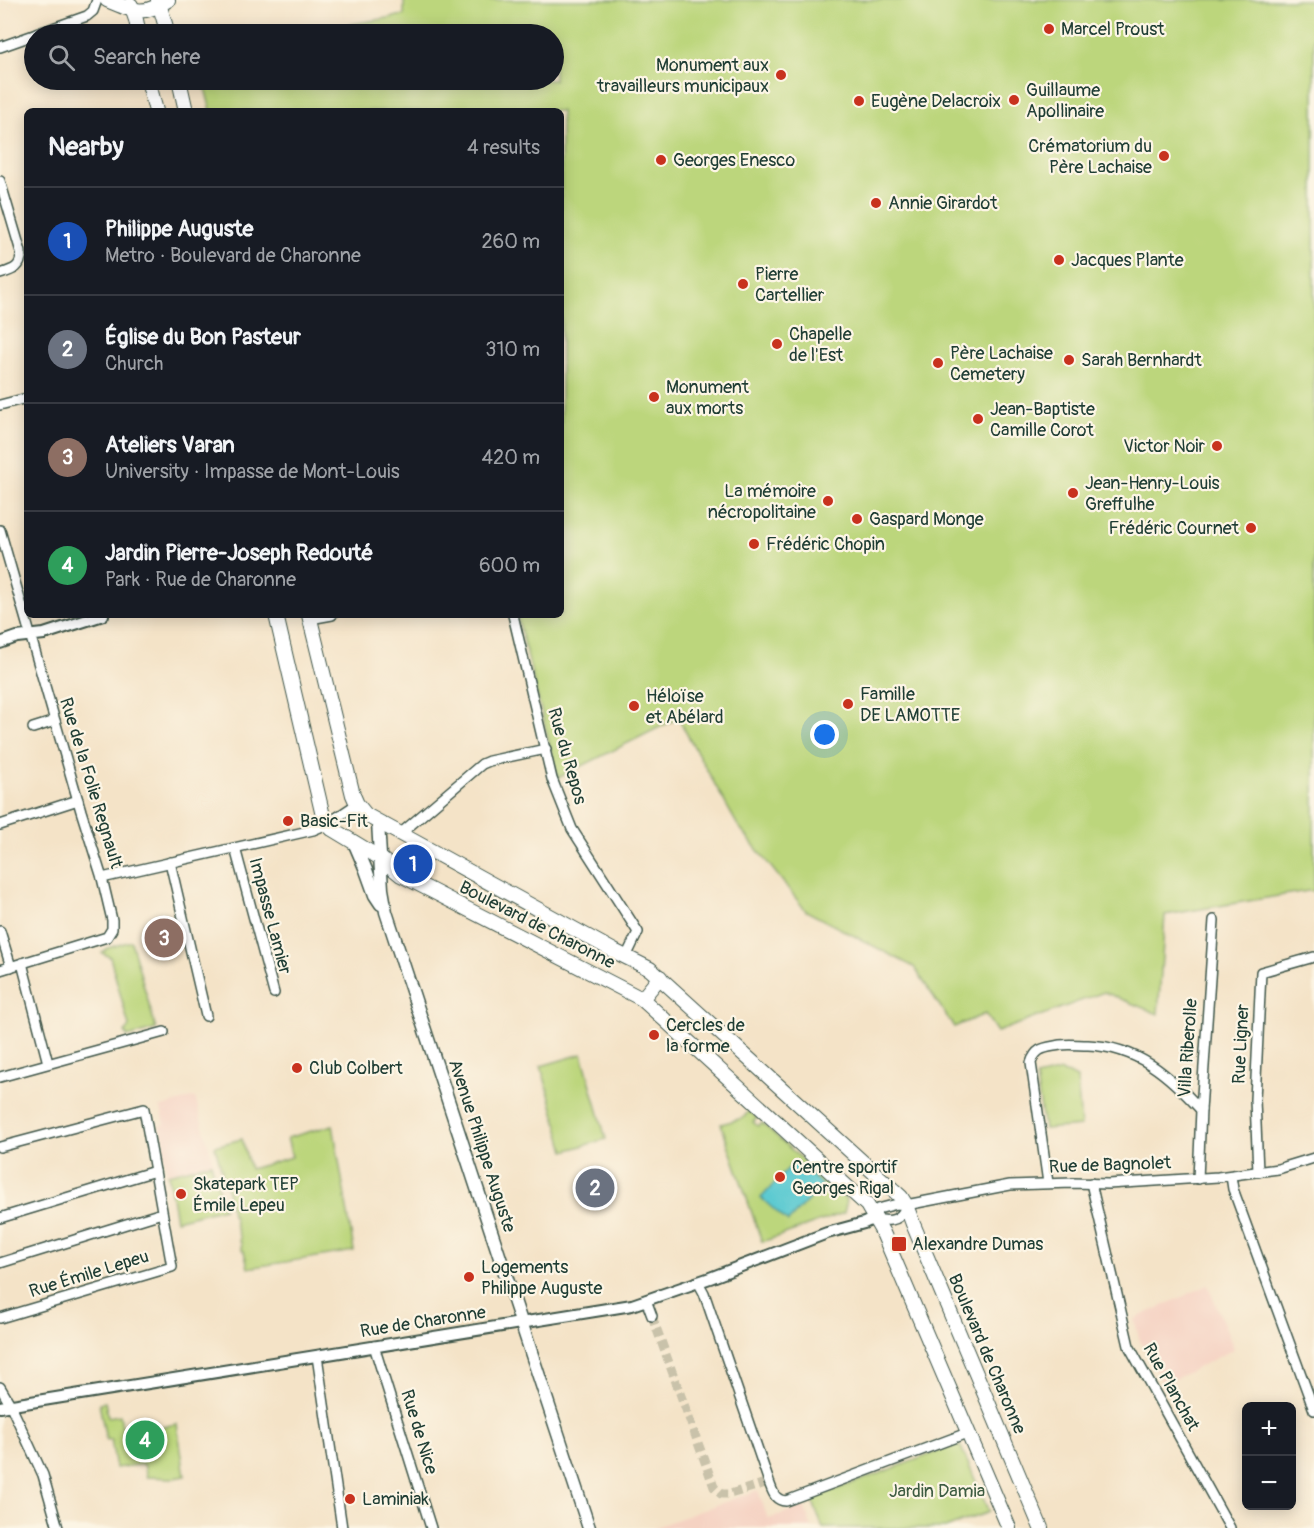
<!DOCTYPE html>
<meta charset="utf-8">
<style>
:root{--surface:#171b24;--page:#242831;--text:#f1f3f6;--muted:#9ea1a6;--line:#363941;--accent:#c8321e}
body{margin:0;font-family:Pangolin,sans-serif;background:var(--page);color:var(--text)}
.controls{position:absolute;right:18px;bottom:18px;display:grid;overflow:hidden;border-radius:9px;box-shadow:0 3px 15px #0003}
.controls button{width:54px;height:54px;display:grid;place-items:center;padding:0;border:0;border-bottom:2px solid var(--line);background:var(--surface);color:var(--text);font:30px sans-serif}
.you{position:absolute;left:825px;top:735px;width:21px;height:21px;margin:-15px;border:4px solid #fff;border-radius:50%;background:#1a73e8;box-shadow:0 0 0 9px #1a73e833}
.badge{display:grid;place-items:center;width:39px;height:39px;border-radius:50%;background:var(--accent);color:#fff;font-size:20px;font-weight:700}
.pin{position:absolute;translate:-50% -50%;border:3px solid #fff;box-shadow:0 2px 6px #0006}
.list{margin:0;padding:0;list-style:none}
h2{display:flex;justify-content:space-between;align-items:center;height:78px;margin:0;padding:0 24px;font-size:26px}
h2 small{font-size:20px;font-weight:400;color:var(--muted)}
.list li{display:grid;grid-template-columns:39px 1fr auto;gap:18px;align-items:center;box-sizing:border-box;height:108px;padding:0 24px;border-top:2px solid var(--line)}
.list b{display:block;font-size:22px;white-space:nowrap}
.list p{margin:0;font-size:20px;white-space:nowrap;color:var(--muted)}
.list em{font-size:20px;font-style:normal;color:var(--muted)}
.icon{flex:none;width:33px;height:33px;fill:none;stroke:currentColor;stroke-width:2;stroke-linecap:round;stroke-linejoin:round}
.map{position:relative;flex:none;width:1314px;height:1528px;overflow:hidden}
.search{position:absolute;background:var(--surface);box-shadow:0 3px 15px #0003;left:24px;top:24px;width:540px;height:66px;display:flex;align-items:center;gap:15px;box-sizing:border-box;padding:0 21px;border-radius:33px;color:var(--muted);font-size:22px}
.panel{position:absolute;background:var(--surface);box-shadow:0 3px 15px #0003;left:24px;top:108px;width:540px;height:510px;border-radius:9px}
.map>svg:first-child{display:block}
.built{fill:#f5d2c2}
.green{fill:#bcd67b;stroke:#6e8a58;stroke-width:1.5}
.water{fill:#5dcad1;stroke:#3e8482;stroke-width:1.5}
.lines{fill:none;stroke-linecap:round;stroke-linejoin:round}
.minor-tunnel{stroke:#c9c2aa;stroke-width:9;stroke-dasharray:9 4.5;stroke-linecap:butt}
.minor-casing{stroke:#3f564a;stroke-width:12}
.tertiary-casing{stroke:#3f564a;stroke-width:14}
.secondary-casing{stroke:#3f564a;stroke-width:15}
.primary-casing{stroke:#3f564a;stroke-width:16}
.minor{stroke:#fff;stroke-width:9}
.tertiary{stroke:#fff;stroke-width:10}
.secondary{stroke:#fff;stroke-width:12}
.primary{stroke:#fff;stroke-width:14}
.poi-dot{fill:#c8321e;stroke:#fcf5e5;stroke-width:2}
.labels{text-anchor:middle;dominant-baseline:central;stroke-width:4.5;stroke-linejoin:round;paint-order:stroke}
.poi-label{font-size:18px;fill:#1f3d34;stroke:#fcf5e5;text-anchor:start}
.street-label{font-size:18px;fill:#1f3d34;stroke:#fcf5e5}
.park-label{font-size:18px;fill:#3e5c42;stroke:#fcf5e5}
</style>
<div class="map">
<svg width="1314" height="1528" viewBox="0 0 1314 1528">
<rect width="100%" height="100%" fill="#fcf5e5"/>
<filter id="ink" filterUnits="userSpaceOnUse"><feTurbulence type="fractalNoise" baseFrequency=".0167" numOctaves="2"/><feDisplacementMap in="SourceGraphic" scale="12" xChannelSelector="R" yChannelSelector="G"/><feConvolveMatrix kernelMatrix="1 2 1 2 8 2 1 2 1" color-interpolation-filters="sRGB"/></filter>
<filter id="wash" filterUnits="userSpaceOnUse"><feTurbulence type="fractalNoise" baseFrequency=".008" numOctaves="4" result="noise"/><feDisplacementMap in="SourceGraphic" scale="24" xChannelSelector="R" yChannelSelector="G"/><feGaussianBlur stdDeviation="1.35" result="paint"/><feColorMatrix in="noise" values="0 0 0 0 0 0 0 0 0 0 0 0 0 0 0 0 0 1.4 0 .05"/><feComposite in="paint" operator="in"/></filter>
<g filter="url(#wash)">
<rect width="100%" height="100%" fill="#f4e3c7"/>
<g class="built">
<path d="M195,1097L213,1162L167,1173L162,1144L165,1143L159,1126L165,1124L161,1109L159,1108Z"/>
<path d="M1208,1285L1234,1349L1163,1385L1140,1341L1134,1319Z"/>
<path d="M758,1490L768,1519L804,1506L812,1528H653Z"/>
</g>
<g class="green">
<path d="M404,0H1314V891H1308L1165,915L1158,1014L1104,992L997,1032L985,1014L954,1027L914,967L806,911L737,824L678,718L558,778L517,615H561V111H211L203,80H554V34H297L404,15Z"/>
<path d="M131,941L156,1029L128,1037L125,1033L129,1026L110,957L102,953L108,948Z"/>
<path d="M582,1054L606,1139L565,1151L541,1066Z"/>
<path d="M1061,1071L1077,1078L1081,1126L1044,1129L1036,1077Z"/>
<path d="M749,1111L757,1118L753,1122L758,1126L762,1123L847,1200L844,1213L762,1242L721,1124L743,1118Z"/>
<path d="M333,1125L354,1251L248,1268L244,1251L242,1250L241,1242L239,1241L240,1238L235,1224L234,1217L232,1215L231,1207L229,1205L230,1202L227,1197L228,1193L215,1146L242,1139L250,1169L292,1157L287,1138Z"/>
<path d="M211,1163L224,1208L176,1220L168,1174Z"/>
<path d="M105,1402L108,1417L120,1415L123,1433L177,1424L185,1476L174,1478L147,1477L144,1464L116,1468L111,1439L106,1440L99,1403Z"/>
<path d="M956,1445L961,1447L989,1512L945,1528H823L813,1502L815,1497Z"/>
</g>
<path class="water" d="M795,1161L822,1185L788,1222L761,1198Z"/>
</g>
<g filter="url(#ink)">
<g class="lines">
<path class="minor-tunnel" d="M652,1316L714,1487L721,1494H730L769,1482"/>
<defs>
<g id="minor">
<path d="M36,34L87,16L93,11L97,0"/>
<path d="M0,47L34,35"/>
<path d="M0,181L21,252C22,268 13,270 0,274"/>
<path d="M0,405L27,398"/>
<path d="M0,530L81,811L102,878L112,920V929L107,937L0,970"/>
<path d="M513,615L552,779L572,829L638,932L626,957"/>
<path d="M310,619L332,615"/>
<path d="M33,728L55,721"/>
<path d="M0,825L78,800"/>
<path d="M400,834L482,764L489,761L546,749"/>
<path d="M235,848L274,993"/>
<path d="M170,862L206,1016"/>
<path d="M102,878L313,830L327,824L357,804"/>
<path d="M0,931L11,967"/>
<path d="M22,963L48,1063"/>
<path d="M0,1077L164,1032"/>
<path d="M0,1147L144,1109L172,1267L0,1318"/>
<path d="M1258,1172L1255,1100L1261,972L1314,957"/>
<path d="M1231,1176L1233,1189L1314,1410"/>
<path d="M1198,1179L1201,1110L1214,920"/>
<path d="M1048,1183L1031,1063C1036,1047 1045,1048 1060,1045C1069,1044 1078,1045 1088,1045C1138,1047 1169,1075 1201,1110"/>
<path d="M1091,1183L1129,1346L1230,1528"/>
<path d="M906,1205C905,1208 904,1212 901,1215C894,1222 883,1221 875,1218L878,1209L897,1204L906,1205L1010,1185L1073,1183L1108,1184L1218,1177L1278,1169L1314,1158"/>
<path d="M0,1218L155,1171"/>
<path d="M0,1263L162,1213"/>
<path d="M698,1282L704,1293L769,1482C773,1492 774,1500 786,1501L967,1433"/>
<path d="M646,1300L652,1316"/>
<path d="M374,1346L431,1528"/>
<path d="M317,1356L342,1528"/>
<path d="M0,1387L10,1404L43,1475L58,1528"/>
</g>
<g id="tertiary">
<path d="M0,643L17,637L44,634L103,615"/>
<path d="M0,1407L632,1305L710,1278L827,1233L864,1223L875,1218"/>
</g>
<g id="secondary">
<path d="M378,822L382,889L386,912L589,1528"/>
<path d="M354,842L366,870L375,895L381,904"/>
</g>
<g id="primary">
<path d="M107,0C134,11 142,17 168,0"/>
<path d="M158,0L168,34"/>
<path d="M131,5L136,20L139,34"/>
<path d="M148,80L156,111"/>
<path d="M179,80L186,111"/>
<path d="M276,615L323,816L327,824L332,829L380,858L401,875L642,999L867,1205L883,1233L1009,1528"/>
<path d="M309,615L353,795L357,804L366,815L614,951L650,969L901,1197L906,1205L913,1224L1041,1528"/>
<path d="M642,999L660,977"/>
</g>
</defs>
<use href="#minor" class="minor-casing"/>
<use href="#tertiary" class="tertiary-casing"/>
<use href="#secondary" class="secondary-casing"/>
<use href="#primary" class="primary-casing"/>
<use href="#minor" class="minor"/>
<use href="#tertiary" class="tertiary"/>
<use href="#secondary" class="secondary"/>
<use href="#primary" class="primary"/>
</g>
</g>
<g class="poi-dot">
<circle cx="1049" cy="29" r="6"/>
<circle cx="781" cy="75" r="6"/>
<circle cx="1014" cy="100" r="6"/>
<circle cx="859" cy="101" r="6"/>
<circle cx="1164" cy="156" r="6"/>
<circle cx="661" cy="160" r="6"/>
<circle cx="876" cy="203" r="6"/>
<circle cx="1059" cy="260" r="6"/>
<circle cx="743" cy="284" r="6"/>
<circle cx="777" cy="344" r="6"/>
<circle cx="1069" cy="360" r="6"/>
<circle cx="938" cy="363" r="6"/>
<circle cx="654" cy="397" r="6"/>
<circle cx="978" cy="419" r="6"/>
<circle cx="1217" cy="446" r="6"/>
<circle cx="1073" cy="493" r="6"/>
<circle cx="828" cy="501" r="6"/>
<circle cx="857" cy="519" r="6"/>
<circle cx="1251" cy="528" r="6"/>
<circle cx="754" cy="544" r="6"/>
<circle cx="848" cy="704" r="6"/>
<circle cx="634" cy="706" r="6"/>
<circle cx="288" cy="821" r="6"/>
<circle cx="654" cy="1035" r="6"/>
<circle cx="297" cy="1068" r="6"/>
<circle cx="780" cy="1177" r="6"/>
<circle cx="181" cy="1194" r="6"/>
<rect x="891" y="1236" width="16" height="16" rx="3"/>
<circle cx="469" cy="1277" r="6"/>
<circle cx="350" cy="1499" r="6"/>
</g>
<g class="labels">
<g class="poi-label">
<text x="1061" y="29">Marcel Proust</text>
<text x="769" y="65" text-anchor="end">Monument aux<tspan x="769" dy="21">travailleurs municipaux</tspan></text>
<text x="1026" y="90">Guillaume<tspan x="1026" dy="21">Apollinaire</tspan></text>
<text x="871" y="101">Eugène Delacroix</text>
<text x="1152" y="146" text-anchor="end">Crématorium du<tspan x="1152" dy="21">Père Lachaise</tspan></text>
<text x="673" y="160">Georges Enesco</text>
<text x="888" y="203">Annie Girardot</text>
<text x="1071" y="260">Jacques Plante</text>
<text x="755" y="274">Pierre<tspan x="755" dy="21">Cartellier</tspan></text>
<text x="789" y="334">Chapelle<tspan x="789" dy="21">de l'Est</tspan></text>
<text x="950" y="353">Père Lachaise<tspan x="950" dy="21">Cemetery</tspan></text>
<text x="1081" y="360">Sarah Bernhardt</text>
<text x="666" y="387">Monument<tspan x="666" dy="21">aux morts</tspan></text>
<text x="990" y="409">Jean-Baptiste<tspan x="990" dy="21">Camille Corot</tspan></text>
<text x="1205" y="446" text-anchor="end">Victor Noir</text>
<text x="1085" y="483">Jean-Henry-Louis<tspan x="1085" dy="21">Greffulhe</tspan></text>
<text x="816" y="491" text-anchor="end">La mémoire<tspan x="816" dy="21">nécropolitaine</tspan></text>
<text x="869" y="519">Gaspard Monge</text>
<text x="1239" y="528" text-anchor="end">Frédéric Cournet</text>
<text x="766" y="544">Frédéric Chopin</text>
<text x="860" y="694">Famille<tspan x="860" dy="21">DE LAMOTTE</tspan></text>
<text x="646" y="696">Héloïse<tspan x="646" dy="21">et Abélard</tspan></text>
<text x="300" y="821">Basic-Fit</text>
<text x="666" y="1025">Cercles de<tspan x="666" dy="21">la forme</tspan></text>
<text x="309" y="1068">Club Colbert</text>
<text x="792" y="1167">Centre sportif<tspan x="792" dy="21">Georges Rigal</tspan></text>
<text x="193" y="1184">Skatepark TEP<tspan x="193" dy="21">Émile Lepeu</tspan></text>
<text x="912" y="1244">Alexandre Dumas</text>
<text x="481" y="1267">Logements<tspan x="481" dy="21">Philippe Auguste</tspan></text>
<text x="362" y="1499">Laminiak</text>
</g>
<g class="street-label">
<text transform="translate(567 756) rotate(74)">Rue du Repos</text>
<text transform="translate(91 783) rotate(73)">Rue de la Folie Regnault</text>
<text transform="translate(270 916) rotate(75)">Impasse Lamier</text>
<text transform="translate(537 925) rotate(27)">Boulevard de Charonne</text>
<text transform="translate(1241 1044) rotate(-87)">Rue Ligner</text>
<text transform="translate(1188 1048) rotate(-86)">Villa Riberolle</text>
<text transform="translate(482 1146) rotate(72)">Avenue Philippe Auguste</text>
<text transform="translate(1110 1165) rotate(-2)">Rue de Bagnolet</text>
<text transform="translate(89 1274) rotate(-17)">Rue Émile Lepeu</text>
<text transform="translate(423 1322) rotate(-9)">Rue de Charonne</text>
<text transform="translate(987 1354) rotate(67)">Boulevard de Charonne</text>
<text transform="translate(1171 1387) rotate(61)">Rue Planchat</text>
<text transform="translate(419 1432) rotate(73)">Rue de Nice</text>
</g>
<g class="park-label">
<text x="937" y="1491">Jardin Damia</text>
</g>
</g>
</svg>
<div class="controls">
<button>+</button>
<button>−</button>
</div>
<div class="you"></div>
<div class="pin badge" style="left:413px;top:864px;background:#1a4fb4">1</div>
<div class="pin badge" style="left:595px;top:1188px;background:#6b7280">2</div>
<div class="pin badge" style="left:164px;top:938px;background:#8d6e63">3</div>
<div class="pin badge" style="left:145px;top:1440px;background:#2e9e5b">4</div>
<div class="search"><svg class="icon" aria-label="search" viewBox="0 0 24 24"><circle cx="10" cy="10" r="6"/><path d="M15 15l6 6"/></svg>Search here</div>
<section class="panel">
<h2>Nearby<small>4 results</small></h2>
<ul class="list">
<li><span class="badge" style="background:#1a4fb4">1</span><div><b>Philippe Auguste</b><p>Metro · Boulevard de Charonne</p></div><em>260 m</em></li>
<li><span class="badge" style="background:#6b7280">2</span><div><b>Église du Bon Pasteur</b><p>Church</p></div><em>310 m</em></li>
<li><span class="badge" style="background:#8d6e63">3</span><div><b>Ateliers Varan</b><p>University · Impasse de Mont-Louis</p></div><em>420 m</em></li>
<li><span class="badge" style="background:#2e9e5b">4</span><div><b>Jardin Pierre-Joseph Redouté</b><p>Park · Rue de Charonne</p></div><em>600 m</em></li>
</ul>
</section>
</div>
